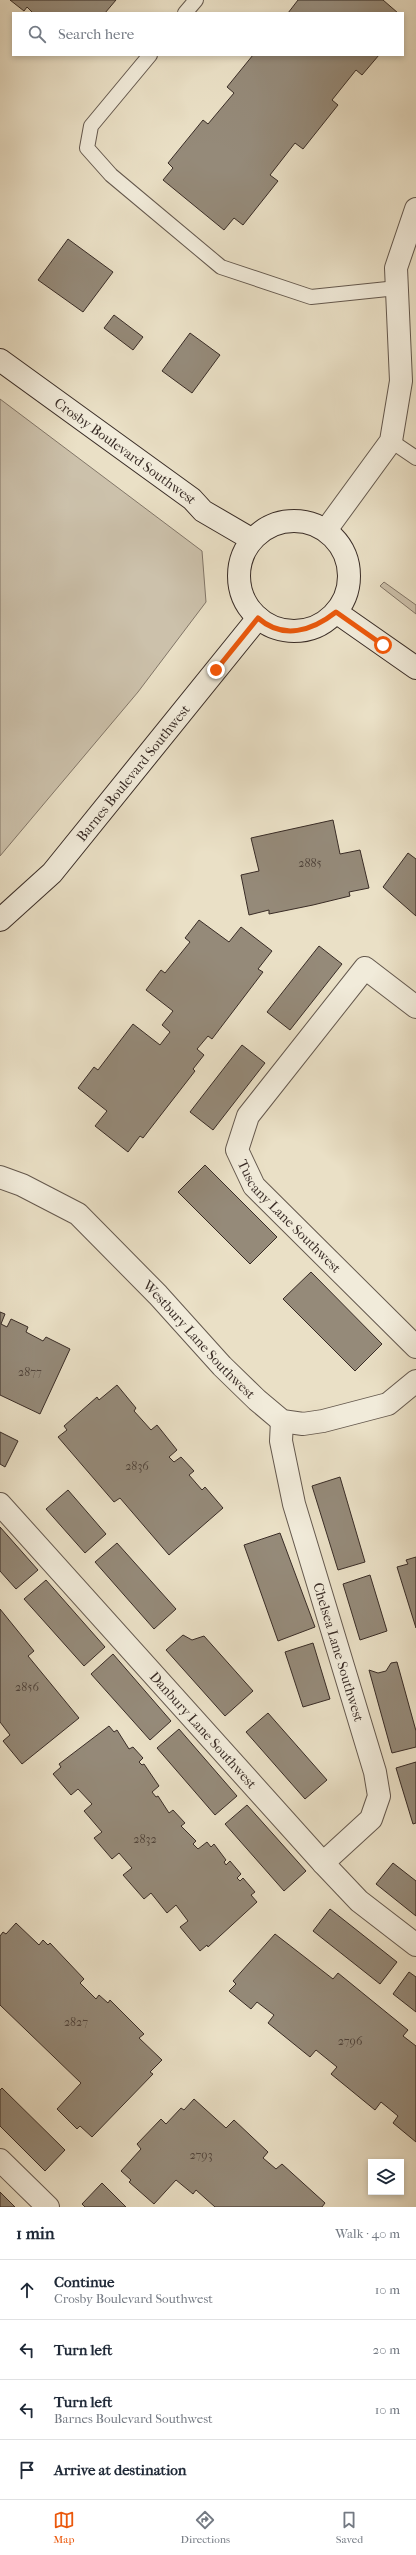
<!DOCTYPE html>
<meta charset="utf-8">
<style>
:root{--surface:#fff;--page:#f2f2f3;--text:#1f2937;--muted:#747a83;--line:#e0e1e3;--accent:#ea580c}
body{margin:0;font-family:"IM FELL French Canon",serif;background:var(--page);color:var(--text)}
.controls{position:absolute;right:12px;bottom:12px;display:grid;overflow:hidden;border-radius:0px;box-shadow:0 2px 6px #0003}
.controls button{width:36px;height:36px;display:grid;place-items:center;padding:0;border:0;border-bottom:1px solid var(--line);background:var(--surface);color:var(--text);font:20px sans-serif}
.stop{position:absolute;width:12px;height:12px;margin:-9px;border:3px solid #ea580c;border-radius:50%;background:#fff}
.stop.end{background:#ea580c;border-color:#fff;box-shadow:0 1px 4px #0008}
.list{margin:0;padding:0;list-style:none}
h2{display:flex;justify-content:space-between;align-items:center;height:52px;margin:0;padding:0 16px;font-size:17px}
h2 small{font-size:13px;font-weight:400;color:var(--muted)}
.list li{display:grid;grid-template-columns:26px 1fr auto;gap:12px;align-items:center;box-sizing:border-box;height:60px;padding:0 16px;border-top:1px solid var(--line)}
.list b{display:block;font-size:15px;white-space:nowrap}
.list p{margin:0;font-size:13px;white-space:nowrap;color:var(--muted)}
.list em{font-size:13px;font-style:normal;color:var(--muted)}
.icon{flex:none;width:22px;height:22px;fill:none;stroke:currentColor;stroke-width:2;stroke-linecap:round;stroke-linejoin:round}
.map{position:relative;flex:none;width:416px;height:2207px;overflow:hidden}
.search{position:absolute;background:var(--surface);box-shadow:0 2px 6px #0003;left:12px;right:12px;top:12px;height:44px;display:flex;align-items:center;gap:10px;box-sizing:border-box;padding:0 14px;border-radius:0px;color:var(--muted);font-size:15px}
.sheet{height:292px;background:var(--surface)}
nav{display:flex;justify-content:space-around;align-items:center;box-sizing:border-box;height:56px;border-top:1px solid var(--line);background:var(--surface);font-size:11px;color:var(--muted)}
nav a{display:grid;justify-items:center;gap:2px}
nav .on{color:var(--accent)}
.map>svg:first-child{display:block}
.green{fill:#ccc1ab;stroke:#827668}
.building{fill:#958a79;stroke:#392c26}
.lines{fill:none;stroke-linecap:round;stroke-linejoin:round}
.lane-casing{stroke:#65594e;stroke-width:16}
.street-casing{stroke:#65594e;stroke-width:24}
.secondary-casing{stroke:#392c26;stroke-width:24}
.lane{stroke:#f1ebda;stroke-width:14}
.street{stroke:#f1ebda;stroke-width:22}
.secondary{stroke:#f1ebda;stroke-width:22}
.route{stroke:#ea580c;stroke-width:5}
.labels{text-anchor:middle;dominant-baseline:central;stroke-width:4;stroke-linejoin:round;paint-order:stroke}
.number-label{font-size:12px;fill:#50443b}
.street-label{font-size:14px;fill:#392c26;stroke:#f1ebda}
</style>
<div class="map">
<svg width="416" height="2207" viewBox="0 0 416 2207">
<rect width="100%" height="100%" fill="#eae0c6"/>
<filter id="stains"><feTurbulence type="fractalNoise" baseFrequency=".005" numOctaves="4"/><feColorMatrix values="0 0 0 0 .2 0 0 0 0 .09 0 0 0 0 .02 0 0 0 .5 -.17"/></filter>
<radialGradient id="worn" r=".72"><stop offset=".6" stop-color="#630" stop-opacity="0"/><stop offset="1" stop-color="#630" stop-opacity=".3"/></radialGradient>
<g class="green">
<path d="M0,399L202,551L206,602L138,692L0,856Z"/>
<path d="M384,582L416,605V614L380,586Z"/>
</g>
<g class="building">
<path d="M10,0H116L105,13H33L27,7L24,11Z"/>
<path d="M298,0H383L398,13H288Z"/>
<path d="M253,55H379L362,75L356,70L332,100L338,105L303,149L295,143L270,175L278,181L243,225L234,218L224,230L163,180L173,168L168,163L203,120L208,124L234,93L227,87Z"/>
<path d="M68,239L113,272L83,312L38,280Z"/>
<path d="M114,315L143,337L133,350L104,328Z"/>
<path d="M190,333L220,355L192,393L162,371Z"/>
<path d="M333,820L340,854L360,850L369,888L349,892L350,896L313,905L269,914V910L249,915L241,875L259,871L251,838Z"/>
<path d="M408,853L416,859V916L383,887Z"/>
<path d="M199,920L229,942L241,927L272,951L258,969L263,972L212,1039L208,1036L197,1049L204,1055L193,1069L195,1071L143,1138L140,1136L128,1152L95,1126L107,1111L78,1088L94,1067L98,1070L133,1024L160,1045L170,1032L162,1025L173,1011L146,990L161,970L165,973L190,942L185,938Z"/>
<path d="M319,946L342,964L290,1030L267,1012Z"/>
<path d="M242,1045L265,1063L213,1130L190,1112Z"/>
<path d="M205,1165L277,1237L250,1264L178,1192Z"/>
<path d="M311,1272L382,1344L355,1371L283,1299Z"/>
<path d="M0,1312L5,1314L1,1324L7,1327L11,1319L28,1327L26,1332L43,1341L46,1337L70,1349L40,1414L0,1395Z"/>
<path d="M117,1385L136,1408L134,1411L151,1430L157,1425L177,1450L169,1457L174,1462L181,1457L194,1471L189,1475L202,1490L205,1487L223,1508L169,1555L120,1498L114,1502L58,1437L67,1430L64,1426L97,1397L99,1400Z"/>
<path d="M0,1432L18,1441L5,1467L0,1464Z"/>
<path d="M340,1477L365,1562L338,1570L312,1486Z"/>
<path d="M68,1490L106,1534L85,1553L46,1509Z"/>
<path d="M0,1527L38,1570L16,1589L0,1571Z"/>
<path d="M280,1533L315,1627L278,1641L244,1545Z"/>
<path d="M117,1543L176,1609L154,1629L95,1562Z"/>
<path d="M416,1557V1628L397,1567L408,1564L406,1560Z"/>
<path d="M370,1575L387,1631L360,1640L343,1584Z"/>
<path d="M46,1580L105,1647L84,1666L24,1599Z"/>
<path d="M0,1609L34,1651L28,1656L79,1718L22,1764L3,1741L10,1735L0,1722Z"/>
<path d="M183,1635L192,1640L204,1636L253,1691L225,1716L166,1650Z"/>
<path d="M313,1643L330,1699L303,1707L285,1652Z"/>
<path d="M113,1654L171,1721L150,1740L91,1674Z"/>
<path d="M397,1662L416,1731V1747L392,1753L369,1670L378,1673L386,1671L391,1663Z"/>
<path d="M268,1713L327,1780L305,1799L246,1732Z"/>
<path d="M109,1726L114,1732L117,1730L129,1749L133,1747L143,1758L139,1762L142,1765L144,1764L159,1786L152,1792L156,1797L158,1796L169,1813L173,1810L185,1823L181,1826L196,1841L193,1844L198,1849L207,1842L211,1847L214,1844L226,1860L224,1862L226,1865L230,1861L241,1874L237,1878L240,1881L243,1878L255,1892L251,1895L257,1902L208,1947L207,1945L200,1951L180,1927L188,1921L176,1905L167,1913L151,1893L144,1899L123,1875L132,1868L119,1853L112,1859L94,1838L102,1832L84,1811L92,1804L78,1789L71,1795L53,1774L61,1767L59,1764Z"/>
<path d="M179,1729L237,1796L215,1815L157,1748Z"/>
<path d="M416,1762V1823L413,1824L396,1768Z"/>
<path d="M247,1805L306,1871L284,1891L225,1824Z"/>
<path d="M393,1863L416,1881V1916L376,1884Z"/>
<path d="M330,1909L397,1962L380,1984L313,1931Z"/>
<path d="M16,1923L39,1945L43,1940L48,1945L50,1943L84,1979L80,1983L96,1999L99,1995L108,2003L110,2000L144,2034L139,2038L162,2060L150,2072L153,2074L92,2137L80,2126L77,2129L57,2109L81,2083L0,2005V1936L3,1932L6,1934Z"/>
<path d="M275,1934L333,1979L338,1973L408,2030L403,2036L416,2046V2142L393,2123L398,2116L381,2102L375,2110L331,2074L337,2067L316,2050L310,2057L268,2023L274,2015L257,2002L251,2009L229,1991L236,1984L233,1981Z"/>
<path d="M409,1972L416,1977V2012L393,1994Z"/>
<path d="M2,2088L65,2150L45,2171L0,2126V2090Z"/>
<path d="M194,2099L226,2128L234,2120L268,2152L263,2158L276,2169L282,2164L325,2203L322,2207H215L196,2190L193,2194L176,2180L154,2204L129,2182L131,2180L121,2171L141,2149L137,2144L161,2119L166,2124L181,2108L184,2110Z"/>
<path d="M102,2183L126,2207H85L82,2204Z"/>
<path d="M0,2192L15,2207H0Z"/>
</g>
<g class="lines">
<defs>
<g id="lane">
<path d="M185,13L196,0"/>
<path d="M150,55L91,126L87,148L111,175L221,267L311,297L397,288"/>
<path d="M391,441L416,458"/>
</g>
<g id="street">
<path d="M326,530L391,441L401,381L396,268L416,209"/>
<path id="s1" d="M416,1007L365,968L248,1116L237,1150L254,1186L416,1347"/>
<path id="s2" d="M0,1177L22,1185L78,1214L158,1295L222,1366L257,1400L282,1421L303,1424L323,1421L388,1404L416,1381"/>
<path id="s3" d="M282,1421L281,1441L294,1504L375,1772L379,1796L371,1819L323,1863"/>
<path id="s4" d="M0,1504L323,1863L359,1901L416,1945"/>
<path d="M0,2160L48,2207"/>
</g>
<g id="secondary">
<path id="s5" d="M0,360L192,499L203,511L251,539"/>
<circle cx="294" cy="576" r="55"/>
<path d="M336,612L416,668"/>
<path id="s6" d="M0,920L52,873L258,618"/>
</g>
</defs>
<use href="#lane" class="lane-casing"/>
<use href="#street" class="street-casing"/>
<use href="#secondary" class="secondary-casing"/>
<use href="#lane" class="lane"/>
<use href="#street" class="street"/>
<use href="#secondary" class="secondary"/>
</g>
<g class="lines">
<path class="route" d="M216,670L258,618C283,640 312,631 336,612L383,645"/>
</g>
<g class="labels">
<g class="number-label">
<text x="310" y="863">2885</text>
<text x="30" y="1372">2877</text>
<text x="137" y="1466">2836</text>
<text x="27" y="1687">2856</text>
<text x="145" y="1839">2832</text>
<text x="76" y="2022">2827</text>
<text x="350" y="2041">2796</text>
<text x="201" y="2155">2793</text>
</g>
<g class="street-label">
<text stroke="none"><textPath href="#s5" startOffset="155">Crosby Boulevard Southwest</textPath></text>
<text stroke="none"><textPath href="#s6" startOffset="199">Barnes Boulevard Southwest</textPath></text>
<text stroke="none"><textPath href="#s1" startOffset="374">Tuscany Lane Southwest</textPath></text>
<text stroke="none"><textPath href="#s2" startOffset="261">Westbury Lane Southwest</textPath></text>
<text stroke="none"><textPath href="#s3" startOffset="239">Chelsea Lane Southwest</textPath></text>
<text stroke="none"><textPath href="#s4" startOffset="304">Danbury Lane Southwest</textPath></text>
</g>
</g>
<rect width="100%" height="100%" filter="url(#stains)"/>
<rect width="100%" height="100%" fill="url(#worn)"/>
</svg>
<div class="controls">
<button><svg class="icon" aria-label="layers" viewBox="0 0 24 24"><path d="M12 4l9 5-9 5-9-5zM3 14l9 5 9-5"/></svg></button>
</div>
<div class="stop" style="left:383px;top:645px"></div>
<div class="stop end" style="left:216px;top:670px"></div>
<div class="search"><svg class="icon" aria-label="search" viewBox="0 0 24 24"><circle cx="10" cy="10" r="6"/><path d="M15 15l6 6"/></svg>Search here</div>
</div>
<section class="sheet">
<h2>1 min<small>Walk · 40 m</small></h2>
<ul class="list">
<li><svg class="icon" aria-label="ahead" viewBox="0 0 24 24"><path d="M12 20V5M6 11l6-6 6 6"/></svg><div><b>Continue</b><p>Crosby Boulevard Southwest</p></div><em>10 m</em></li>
<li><svg class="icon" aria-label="left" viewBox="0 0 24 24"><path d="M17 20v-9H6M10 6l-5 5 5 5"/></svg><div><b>Turn left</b></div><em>20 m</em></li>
<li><svg class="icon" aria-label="left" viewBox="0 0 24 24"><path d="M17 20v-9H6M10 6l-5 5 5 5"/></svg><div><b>Turn left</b><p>Barnes Boulevard Southwest</p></div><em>10 m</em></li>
<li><svg class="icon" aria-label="arrive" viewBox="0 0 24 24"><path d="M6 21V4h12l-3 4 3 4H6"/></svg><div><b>Arrive at destination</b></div></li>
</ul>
</section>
<nav>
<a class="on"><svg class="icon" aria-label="map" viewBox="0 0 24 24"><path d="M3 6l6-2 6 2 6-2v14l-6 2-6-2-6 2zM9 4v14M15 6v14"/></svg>Map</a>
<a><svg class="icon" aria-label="directions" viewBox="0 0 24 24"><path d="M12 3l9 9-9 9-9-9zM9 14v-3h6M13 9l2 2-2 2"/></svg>Directions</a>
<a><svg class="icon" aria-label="saved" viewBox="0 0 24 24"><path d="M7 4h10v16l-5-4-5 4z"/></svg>Saved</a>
</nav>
